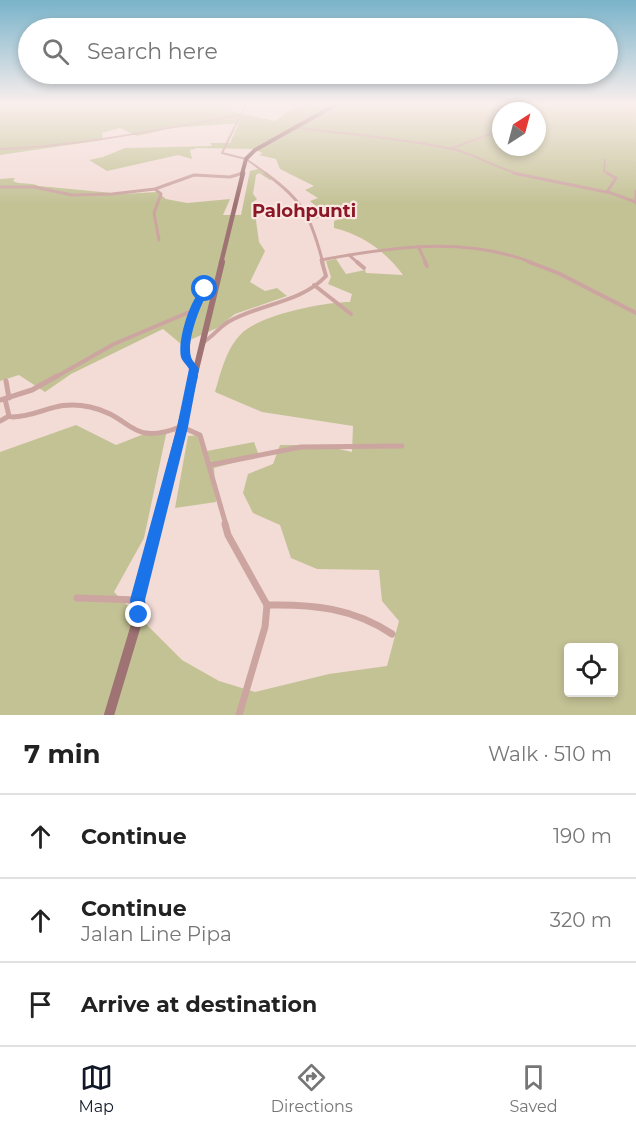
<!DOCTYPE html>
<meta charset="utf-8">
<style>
:root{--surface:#fff;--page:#f2f2f2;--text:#222;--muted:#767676;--line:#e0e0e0;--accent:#111827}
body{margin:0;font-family:Montserrat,sans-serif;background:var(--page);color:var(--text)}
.controls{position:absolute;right:18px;bottom:18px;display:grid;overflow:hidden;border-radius:6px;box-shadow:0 3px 9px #0003}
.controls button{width:54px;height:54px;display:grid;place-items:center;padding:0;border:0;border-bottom:2px solid var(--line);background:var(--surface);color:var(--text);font:30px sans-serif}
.compass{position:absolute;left:492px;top:102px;width:54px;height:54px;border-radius:50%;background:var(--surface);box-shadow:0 3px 9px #0003;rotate:36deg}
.stop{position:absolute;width:18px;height:18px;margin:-14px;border:4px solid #1a73e8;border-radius:50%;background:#fff}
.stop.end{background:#1a73e8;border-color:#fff;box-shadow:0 2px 6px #0008}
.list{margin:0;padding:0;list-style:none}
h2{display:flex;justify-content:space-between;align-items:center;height:78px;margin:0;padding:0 24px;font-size:26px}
h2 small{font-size:20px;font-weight:400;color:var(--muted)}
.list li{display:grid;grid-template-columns:39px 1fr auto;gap:18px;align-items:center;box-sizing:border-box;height:84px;padding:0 24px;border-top:2px solid var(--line)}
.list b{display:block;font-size:22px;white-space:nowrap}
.list p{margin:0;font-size:20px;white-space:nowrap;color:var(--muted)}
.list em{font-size:20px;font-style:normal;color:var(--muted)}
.icon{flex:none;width:33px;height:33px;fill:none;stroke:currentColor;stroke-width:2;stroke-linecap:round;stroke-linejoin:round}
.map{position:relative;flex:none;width:636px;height:715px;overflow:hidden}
.search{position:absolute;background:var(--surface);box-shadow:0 3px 9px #0003;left:18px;right:18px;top:18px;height:66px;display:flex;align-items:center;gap:15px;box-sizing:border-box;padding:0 21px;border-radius:33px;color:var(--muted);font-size:22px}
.sheet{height:330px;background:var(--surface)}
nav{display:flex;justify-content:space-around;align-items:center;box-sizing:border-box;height:84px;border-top:2px solid var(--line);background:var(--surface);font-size:16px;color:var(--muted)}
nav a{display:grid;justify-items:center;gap:3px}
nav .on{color:var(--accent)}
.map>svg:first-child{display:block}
.green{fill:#c3c295;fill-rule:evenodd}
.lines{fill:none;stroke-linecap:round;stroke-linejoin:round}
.street-far4{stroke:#cca5a1;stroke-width:2}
.street-far3{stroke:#cca5a1;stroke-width:3}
.street-far2{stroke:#cca5a1;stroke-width:4}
.street-far1{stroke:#cca5a1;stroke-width:5}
.street{stroke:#cca5a1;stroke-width:7}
.secondary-far4{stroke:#9f7373;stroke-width:4}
.secondary-far3{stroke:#9f7373;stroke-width:4.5}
.secondary-far2{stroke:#9f7373;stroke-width:6}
.secondary-far1{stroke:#9f7373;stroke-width:8}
.secondary{stroke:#9f7373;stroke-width:10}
.route{fill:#1a73e8}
.labels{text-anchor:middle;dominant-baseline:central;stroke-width:4.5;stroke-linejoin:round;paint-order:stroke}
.far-quarter-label{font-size:18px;font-weight:bold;fill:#8b1726;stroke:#fae7e2}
</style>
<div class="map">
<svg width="636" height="715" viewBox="0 0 636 715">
<rect width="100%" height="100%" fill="#f3dbd6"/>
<g class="green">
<path d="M0,104H232L231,111L275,121L292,109L303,106L302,104H636V715H0V452L76,425L116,445L144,434L167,430L144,538L114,592L182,660L219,681L255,692L329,674L387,666L399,621L382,601L379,570L317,569L291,558L280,525L253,513L243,493L248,474L273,464L280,445H322L352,452L353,426L262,412L215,392C221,372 226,349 241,334C259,315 324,302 350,302L352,294L328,284L331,277L326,261L336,259L346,274L365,270L366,273L403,275C385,251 363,235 334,228V221L345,217V212L339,208L317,214L310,209L317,207L310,201L318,198L305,190L314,186L280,169L276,159L259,155L263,153L253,149L197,148L190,150L192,159L178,155L107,171L89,160L103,157L125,148L212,146L210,143H230L239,123L172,128L137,136L120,128L102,133L103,140L0,155ZM501,111H537V147H501ZM568,648H614V692H568Z"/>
<path d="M258,169L272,178L270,180L259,173L256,175L253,194L257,199L251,204L254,206L259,242L265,251L250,282L265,291L277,288L287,296L235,314L217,328L181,344L163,329L71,374L45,392L19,375L0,381V179L15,178L13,181C21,185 30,182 39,186L123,194L157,192L166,199L187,203L230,199L223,215H241L250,171Z"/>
<path d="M201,435L207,451L254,442L259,456L214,468L216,502L175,508L188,436Z"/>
</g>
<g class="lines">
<g class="street-far4">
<path d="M246,104L222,153L246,159L267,174"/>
<path d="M295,127C348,135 404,138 456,150C479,156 497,169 520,174"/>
<path d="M0,149C81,146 161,129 240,115"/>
<path d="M450,149L501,130"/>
<path d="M605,160L604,171L609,174"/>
<path d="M239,174L243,173"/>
</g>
<g class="street-far3">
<path d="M265,173C304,201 311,217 323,263"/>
<path d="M513,173L611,193L636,202"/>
<path d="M607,173L616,178L607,192"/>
<path d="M0,187H34L72,195L112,194L155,189L194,175L230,177L243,173"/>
<path d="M155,189L161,194L154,213L159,240"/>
<path d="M636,191V203"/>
<path d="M310,218L327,215"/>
<path d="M418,246L426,263"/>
<path d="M349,255L358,263"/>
<path d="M321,260C391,247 465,236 533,263"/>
</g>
<g class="street-far2">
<path d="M357,262L364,268"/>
<path d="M425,262L427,266"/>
<path d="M529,262L558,273L636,313"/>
<path d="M314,285L351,314"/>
<path d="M202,343C212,338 218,328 228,322C258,304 301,303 326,276L322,262"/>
<path d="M194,369L186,355L195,306L204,290L215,288"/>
<path d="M54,378L114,344L194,310"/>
</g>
<g class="street-far1">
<path d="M6,381L9,398"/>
<path d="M5,399L9,416L12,417C41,417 54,399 90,407C133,416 129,447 180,427"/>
<path d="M0,400L32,390L57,376"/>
<path d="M0,421L9,416"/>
<path d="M182,427L200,435L226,525"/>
<path d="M210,465L301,447L402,446"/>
</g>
<g class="street">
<path d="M225,524L228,535L267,605L265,627L239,715"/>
<path d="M77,598L137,600"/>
<path d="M267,605C313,604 353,608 392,634"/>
</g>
<path class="secondary-far4" d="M242,174L246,159L255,150L337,104"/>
<path class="secondary-far3" d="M221,263L243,173"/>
<path class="secondary-far2" d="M194,378L222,262"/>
<path class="secondary-far1" d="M156,525L194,376"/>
<path class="secondary" d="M109,715L139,615L137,600L157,524"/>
</g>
<linearGradient id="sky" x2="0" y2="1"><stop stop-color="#79b3ca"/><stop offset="0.51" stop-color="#faefed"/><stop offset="1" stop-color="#faefed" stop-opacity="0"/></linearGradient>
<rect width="636" height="204" fill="url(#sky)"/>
<path class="route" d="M205,287L210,289C201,303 186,340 191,357C192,361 197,365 199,369L188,427L145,600L147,615L145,620L139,622L134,620L130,600L177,427L189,369C187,365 182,361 181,357C177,341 191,294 205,287Z"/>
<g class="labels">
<g class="far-quarter-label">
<text x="304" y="211">Palohpunti</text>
</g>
</g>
</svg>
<div class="controls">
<button><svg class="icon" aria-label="locate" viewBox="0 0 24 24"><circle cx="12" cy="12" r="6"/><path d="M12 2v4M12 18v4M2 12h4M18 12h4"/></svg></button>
</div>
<svg class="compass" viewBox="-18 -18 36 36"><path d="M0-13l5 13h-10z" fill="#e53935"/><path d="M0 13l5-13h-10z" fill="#767676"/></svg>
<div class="stop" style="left:205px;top:289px"></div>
<div class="stop end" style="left:139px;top:615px"></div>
<div class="search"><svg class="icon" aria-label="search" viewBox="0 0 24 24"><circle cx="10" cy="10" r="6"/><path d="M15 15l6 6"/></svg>Search here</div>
</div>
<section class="sheet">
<h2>7 min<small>Walk · 510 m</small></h2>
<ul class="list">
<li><svg class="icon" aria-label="ahead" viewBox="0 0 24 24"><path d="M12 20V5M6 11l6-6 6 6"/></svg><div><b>Continue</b></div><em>190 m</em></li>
<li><svg class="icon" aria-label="ahead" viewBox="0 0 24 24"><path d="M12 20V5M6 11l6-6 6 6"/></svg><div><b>Continue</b><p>Jalan Line Pipa</p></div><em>320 m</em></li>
<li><svg class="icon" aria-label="arrive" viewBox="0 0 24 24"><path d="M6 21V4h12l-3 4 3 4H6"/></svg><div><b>Arrive at destination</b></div></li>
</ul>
</section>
<nav>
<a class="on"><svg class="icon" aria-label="map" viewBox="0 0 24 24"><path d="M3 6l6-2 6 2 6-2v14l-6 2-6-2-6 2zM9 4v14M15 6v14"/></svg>Map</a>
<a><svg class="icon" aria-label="directions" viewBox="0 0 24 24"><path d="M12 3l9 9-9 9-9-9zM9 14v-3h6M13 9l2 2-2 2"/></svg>Directions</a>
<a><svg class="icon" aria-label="saved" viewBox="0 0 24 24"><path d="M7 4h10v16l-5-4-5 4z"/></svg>Saved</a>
</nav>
